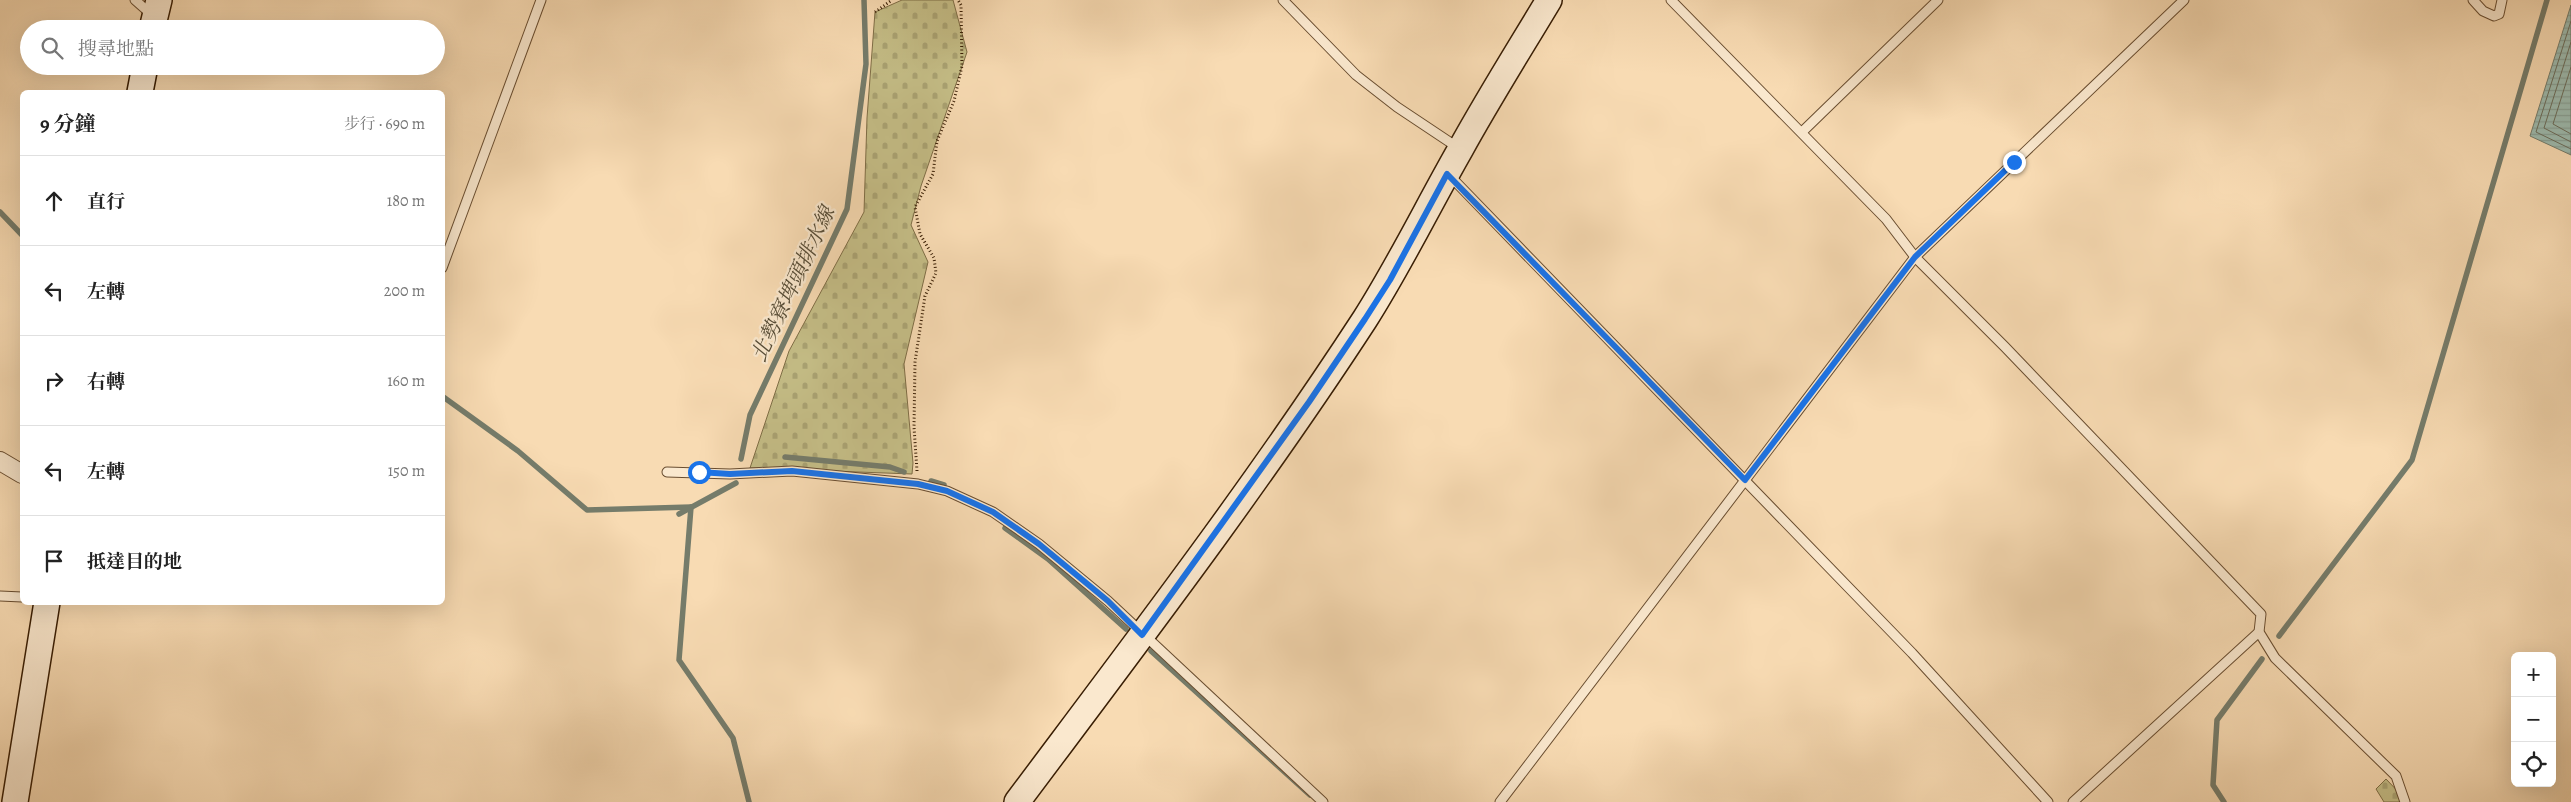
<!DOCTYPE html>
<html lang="zh-TW">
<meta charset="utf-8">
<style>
:root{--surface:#fff;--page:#f6f6f6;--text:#222;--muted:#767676;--line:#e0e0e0}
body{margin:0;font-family:Alegreya,"Noto Serif TC",serif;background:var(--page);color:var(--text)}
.controls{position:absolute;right:15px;bottom:15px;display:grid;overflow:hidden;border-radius:8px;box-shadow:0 5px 20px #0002}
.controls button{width:45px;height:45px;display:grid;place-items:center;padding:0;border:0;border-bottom:1px solid var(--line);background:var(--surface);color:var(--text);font:25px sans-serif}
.stop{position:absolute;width:15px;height:15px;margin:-11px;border:4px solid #1a73e8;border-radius:50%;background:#fff}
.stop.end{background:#1a73e8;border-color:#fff;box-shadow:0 1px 5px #0008}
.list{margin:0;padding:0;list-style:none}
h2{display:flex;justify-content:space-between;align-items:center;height:65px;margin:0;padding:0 20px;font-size:21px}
h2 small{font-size:16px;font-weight:400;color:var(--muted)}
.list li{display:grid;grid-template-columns:32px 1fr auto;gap:15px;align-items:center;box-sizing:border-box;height:90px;padding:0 20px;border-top:1px solid var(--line)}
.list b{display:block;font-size:19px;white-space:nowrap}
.list em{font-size:16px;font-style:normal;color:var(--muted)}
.icon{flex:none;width:28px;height:28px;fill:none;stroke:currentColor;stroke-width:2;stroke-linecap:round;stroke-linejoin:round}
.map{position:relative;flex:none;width:2571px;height:802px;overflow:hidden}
.search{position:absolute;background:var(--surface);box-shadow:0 5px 20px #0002;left:20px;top:20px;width:425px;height:55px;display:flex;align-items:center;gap:12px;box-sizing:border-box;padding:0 18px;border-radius:28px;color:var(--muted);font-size:19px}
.panel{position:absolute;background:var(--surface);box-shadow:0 5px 20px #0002;left:20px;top:90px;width:425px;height:515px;border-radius:8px}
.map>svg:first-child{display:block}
.cemetery{fill:url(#cemetery-stones);stroke:#7f6e46}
.water{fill:url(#water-rules);stroke:#757c6b}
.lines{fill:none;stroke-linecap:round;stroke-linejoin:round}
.shore{stroke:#6b6c5a;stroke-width:1}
.stream{stroke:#757c6b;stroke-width:5.5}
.lane-casing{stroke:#694d30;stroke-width:11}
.street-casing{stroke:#694d30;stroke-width:20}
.secondary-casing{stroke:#391e04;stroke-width:28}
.path{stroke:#391e04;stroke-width:3;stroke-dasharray:1 2.5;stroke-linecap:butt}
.lane{stroke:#fae8ce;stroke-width:9}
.street{stroke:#fae8ce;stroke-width:18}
.secondary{stroke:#fae8ce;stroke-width:25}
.route{stroke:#1a73e8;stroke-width:6}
.labels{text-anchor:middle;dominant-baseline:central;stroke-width:4.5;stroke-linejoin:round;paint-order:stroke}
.water-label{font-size:21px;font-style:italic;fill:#574d37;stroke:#fae8ce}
</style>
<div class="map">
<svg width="2571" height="802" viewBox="0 0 2571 802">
<defs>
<pattern id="cemetery-stones" width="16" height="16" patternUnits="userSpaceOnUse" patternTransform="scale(1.25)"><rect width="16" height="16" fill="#c5be87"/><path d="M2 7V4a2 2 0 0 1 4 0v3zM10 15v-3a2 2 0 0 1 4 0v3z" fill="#aaa373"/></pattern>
<pattern id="water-rules" width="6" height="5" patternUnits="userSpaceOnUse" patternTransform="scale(1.25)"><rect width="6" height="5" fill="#9dbbaf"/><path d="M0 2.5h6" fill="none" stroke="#88a095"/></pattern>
</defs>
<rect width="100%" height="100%" fill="#f8dbb3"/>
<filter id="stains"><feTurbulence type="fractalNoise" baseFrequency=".004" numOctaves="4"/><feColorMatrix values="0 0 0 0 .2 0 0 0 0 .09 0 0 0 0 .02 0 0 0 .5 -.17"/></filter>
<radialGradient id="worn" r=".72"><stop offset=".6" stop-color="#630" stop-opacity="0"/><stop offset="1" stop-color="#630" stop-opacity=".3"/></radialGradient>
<g class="cemetery">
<path d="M902,0H953L967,52L921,186L911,225L928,262L904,364L913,463L912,474L750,468L789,351L864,212L867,118L875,12Z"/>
<path d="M2386,779L2408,802H2384L2376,789Z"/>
</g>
<path class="water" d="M2571,5V155L2530,136Z"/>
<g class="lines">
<g class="shore">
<path d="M2571,21L2536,132L2571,149"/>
<path d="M2571,42L2544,128L2571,142"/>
<path d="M2571,67L2553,124L2571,134"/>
</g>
<g class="stream">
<path d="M0,212L22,235"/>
<path d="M442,396L518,451L587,510L691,507"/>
<path d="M785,457L890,467L904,472"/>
<path d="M741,459L750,415L847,209L866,64L864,0"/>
<path d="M931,481L944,485"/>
<path d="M691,507L679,660L733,738L749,802"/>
<path d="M679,514L736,483"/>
<path d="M1005,528L1048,559L1126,629"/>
<path d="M2279,636L2412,460L2547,0"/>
<path d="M1151,651L1310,795"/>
<path d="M2224,802L2213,785L2217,720L2262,659"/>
</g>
<defs>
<g id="lane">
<path d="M135,0L152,15"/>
<path d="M1283,0L1356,75L1397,107L1460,149"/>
<path d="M1671,0L1886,219L1915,257L2005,347L2261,614L2259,632L2275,658L2396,776L2405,802"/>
<path d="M2473,0L2483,11L2494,16L2499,14L2502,0"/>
<path d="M1802,132L1938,0"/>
<path d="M1449,175L1912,653L2048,802"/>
<path d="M442,268L541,0"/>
<path d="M667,472L730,474L792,471L918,484L947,491L993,512L1039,544L1108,601L1323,802"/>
<path d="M0,596L22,597"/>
<path d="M1500,802L1915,257L2184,0"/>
<path d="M2073,802L2259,632"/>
</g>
<path id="street" d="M0,461L22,474"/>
<g id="secondary">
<path d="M152,29L159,0"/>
<path d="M140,92L145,66"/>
<path d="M15,802L47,602"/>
<path d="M1017,802C1136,643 1257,485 1365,319C1400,264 1428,206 1460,150C1488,99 1519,50 1549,0"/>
</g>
</defs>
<use href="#lane" class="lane-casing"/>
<use href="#street" class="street-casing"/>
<use href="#secondary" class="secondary-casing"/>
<g class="path">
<path d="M875,12L892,0"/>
<path d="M917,471L914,427L915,362L925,296L936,273L934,258L920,234L915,207L933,174L937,141L954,101L962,66L961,5L958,0"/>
</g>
<use href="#lane" class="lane"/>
<use href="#street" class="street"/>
<use href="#secondary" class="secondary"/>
</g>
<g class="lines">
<path class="route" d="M699,472L730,474L792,471L918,484L947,491L993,512L1039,544L1108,601L1142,635L1309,402L1365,319L1390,280L1447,174L1745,480L1915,257L2014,162"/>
</g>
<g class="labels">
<g class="water-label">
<text transform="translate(793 284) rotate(-65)">北勢寮埤頭排水線</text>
</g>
</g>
<rect width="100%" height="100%" filter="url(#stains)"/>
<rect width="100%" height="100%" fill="url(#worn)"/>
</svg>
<div class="controls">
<button>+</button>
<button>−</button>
<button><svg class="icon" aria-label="locate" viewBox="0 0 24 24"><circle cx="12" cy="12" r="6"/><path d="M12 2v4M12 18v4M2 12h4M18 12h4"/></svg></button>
</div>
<div class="stop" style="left:699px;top:472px"></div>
<div class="stop end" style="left:2014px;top:162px"></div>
<div class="search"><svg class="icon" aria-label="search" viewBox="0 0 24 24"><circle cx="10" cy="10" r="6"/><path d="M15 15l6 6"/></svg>搜尋地點</div>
<section class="panel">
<h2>9 分鐘<small>步行 · 690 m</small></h2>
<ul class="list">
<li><svg class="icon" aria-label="ahead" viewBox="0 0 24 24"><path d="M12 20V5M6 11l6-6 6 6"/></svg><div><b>直行</b></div><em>180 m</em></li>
<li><svg class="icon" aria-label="left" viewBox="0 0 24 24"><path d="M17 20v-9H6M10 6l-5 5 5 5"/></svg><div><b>左轉</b></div><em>200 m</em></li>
<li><svg class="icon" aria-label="right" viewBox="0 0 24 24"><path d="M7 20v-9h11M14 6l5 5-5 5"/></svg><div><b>右轉</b></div><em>160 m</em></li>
<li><svg class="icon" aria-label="left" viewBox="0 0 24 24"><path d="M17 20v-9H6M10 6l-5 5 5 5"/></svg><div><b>左轉</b></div><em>150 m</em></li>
<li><svg class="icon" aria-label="arrive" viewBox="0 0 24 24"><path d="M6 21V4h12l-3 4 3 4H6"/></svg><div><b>抵達目的地</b></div></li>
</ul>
</section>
</div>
